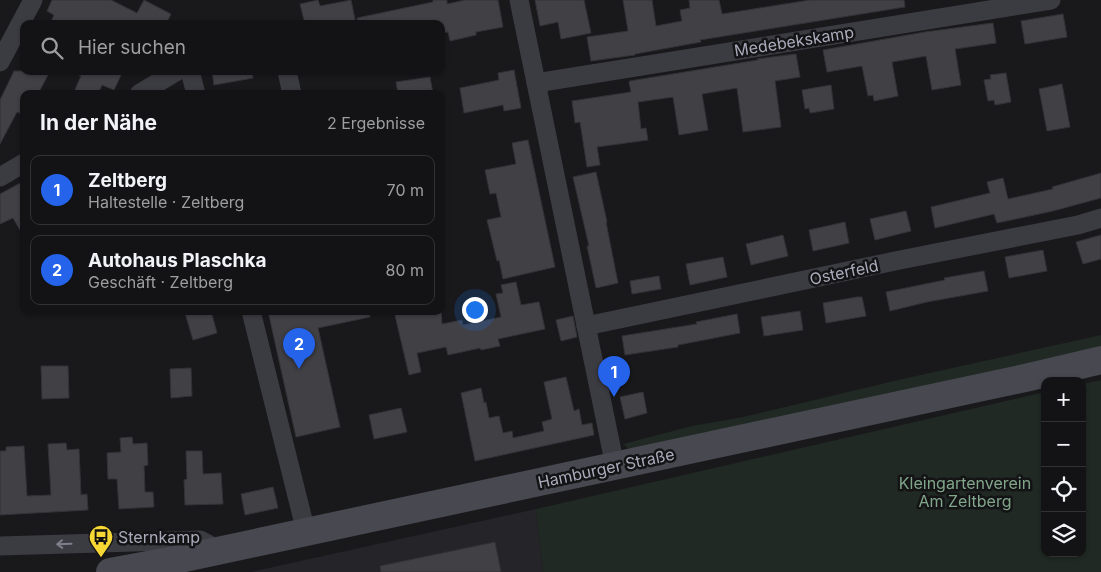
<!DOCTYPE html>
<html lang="de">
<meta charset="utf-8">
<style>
:root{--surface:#131214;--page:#202022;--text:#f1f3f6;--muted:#9d9ea0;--line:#323234;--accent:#2563eb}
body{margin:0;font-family:Inter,sans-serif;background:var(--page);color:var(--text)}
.controls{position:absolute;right:15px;bottom:15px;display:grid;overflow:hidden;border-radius:10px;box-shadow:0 1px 4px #0004}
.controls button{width:45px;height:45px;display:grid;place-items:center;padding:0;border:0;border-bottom:1px solid var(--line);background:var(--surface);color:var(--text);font:25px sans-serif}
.you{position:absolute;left:474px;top:309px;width:18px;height:18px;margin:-12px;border:4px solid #fff;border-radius:50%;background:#1a73e8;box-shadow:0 0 0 8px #1a73e833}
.badge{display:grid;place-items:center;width:32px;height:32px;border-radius:50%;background:var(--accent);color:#fff;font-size:16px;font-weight:700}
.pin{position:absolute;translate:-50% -41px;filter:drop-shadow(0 1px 2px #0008)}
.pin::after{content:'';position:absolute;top:26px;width:18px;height:15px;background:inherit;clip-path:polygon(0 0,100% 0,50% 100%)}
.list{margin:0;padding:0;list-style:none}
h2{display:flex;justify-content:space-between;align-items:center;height:65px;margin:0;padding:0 20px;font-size:21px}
h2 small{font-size:16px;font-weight:400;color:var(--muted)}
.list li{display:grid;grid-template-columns:32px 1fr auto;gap:15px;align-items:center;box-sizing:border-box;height:70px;margin:0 10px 10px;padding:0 10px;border:1px solid var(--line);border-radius:10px}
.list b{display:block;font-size:19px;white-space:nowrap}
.list p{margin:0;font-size:16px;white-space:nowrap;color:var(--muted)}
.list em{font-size:16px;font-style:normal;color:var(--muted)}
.icon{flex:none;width:28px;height:28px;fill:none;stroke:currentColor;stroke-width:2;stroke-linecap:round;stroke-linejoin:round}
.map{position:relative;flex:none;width:1101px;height:572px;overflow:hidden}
.search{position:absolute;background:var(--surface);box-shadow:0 1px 4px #0004;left:20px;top:20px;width:425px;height:55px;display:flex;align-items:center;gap:12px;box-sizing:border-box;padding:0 18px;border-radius:10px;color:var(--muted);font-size:19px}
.panel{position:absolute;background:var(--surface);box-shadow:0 1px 4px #0004;left:20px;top:90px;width:425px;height:225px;border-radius:10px}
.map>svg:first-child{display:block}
.built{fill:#252428}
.green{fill:#202923}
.building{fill:#404045;stroke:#333237}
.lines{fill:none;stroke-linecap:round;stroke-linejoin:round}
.minor{stroke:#3b3b42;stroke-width:19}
.secondary{stroke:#474850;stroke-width:28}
.oneway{stroke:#7e7f8b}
.labels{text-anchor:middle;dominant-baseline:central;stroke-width:5;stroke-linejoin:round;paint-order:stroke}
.street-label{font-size:16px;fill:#aaacbb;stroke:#141316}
.park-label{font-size:16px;fill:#81a68a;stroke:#141316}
.poi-label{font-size:16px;fill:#aaacbb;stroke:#141316;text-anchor:start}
</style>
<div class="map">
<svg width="1101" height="572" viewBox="0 0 1101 572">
<rect width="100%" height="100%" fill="#19181b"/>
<path class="built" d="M536,509L543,572H251Z"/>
<g class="green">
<path d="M1101,335V348L631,451L623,444L692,426L743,417L898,380Z"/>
<path d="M1101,380V572H543L536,509L1045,392V553H1082V384Z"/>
</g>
<g class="building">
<path d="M52,0H111L137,13L144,0L171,14L166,24H50L54,15L47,11Z"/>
<path d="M318,0L320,6L351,0L356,24H305L300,4Z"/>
<path d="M433,0H447V4L465,0H498L503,27L476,32V35L450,41L448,32L441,33V24H358L357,18L433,2Z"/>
<path d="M535,0H584L591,33L561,39L558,22L540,26Z"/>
<path d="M623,0H652L656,26L682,21L680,10L690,8L689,0H719L722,14L810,0H904L905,7L700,40L701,42L635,54V55L591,61L587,37L628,31Z"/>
<path d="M1063,14L1067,37L1025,44L1021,21Z"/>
<path d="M993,23L996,43L955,49L961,85L932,90L926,56L892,62L898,96L874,101L873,95L868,96L862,66L827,72L823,50L925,32Z"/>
<path d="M796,54L800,77L775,81L781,127L743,132L737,88L702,94L708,130L679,135L673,97L638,102L641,129L646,128L648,140L597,147L600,165L587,167L580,122L575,123L572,101L631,92L629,82L630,81L758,60L757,59Z"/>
<path d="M514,70L521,108L504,111L503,105L464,113L460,88L499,80L498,73Z"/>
<path d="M14,71H41L48,75L38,94H24V115L17,112L0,144V100Z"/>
<path d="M71,71H123L114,90L102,85L98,94H73L81,76Z"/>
<path d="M212,71H252L253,78L214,85Z"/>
<path d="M1006,73L1011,102L995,105L994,100L988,101L984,80L991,79L990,75Z"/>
<path d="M430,77L433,94H398L396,82Z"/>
<path d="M1062,84L1070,127L1047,131L1039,89Z"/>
<path d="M831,85L834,109L810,113L809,108L805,109L802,90Z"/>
<path d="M528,140L555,267L503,279L499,260L497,261L487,220L501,217L496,193L490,194L485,170L516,164L512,143Z"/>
<path d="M596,172L607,222H606L618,283L596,288L587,246H589L573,177Z"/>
<path d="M1101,173V198L1053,211L997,223L994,214L935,228L931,207L990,193L987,182L1003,178L1008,199L1053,189L1052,187Z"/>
<path d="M24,181V237L13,218L0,224V194Z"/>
<path d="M906,211L911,231L875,240L870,219Z"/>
<path d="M845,222L849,243L813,251L809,230Z"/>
<path d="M783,235L788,256L751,265L746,244Z"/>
<path d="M1101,235V259L1083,264L1076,242Z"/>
<path d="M1043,250L1047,271L1009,278L1005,257Z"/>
<path d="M723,257L727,277L690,285L686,264Z"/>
<path d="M984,271L988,291L927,302L890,311L886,292L945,280L944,278Z"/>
<path d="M659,276L661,289L632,294L630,281Z"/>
<path d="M516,282L521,305L539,302L545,329L498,339L500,346L481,350L480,348L448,355L446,347L417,353L421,372L409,375L394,311H441L442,324L462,320L463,325L501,317L496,294L503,293L501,285Z"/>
<path d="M857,297H862L866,316L826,323L823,303Z"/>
<path d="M192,311H211L217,333L193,340L185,313Z"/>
<path d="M268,311H369L370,317L318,328L340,427L296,437Z"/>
<path d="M800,311L803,330L764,336L761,317Z"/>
<path d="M737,314L740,333L678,345V347L625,355L622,336L697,324L696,322Z"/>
<path d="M573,316L577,337L561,341L556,320Z"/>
<path d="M41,366H68L69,398L42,399Z"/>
<path d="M191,368L192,396L171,398L170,369Z"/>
<path d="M566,377L574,411L579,409L582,425L592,423L594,435L475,461L461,393L481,388L484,403L486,402L489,418L499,416L503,433L512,431L513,438L544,431L542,422L552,419L544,382Z"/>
<path d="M643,392L647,413L625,419L620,397Z"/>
<path d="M401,408L407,432L374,439L369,415Z"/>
<path d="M132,437L133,444L147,443L148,465L144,466L145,492H153L154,507L119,509L117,479H108L107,453L121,452L120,438Z"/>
<path d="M66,443L67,450L79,449L81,495L87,494L88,510L0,515V451H6V447L24,446L27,496L51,495L48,444Z"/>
<path d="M186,451H202L203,474L221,473L223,504L185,505L184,480L187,479Z"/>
<path d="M273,487L278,508L245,515L241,494Z"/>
<path d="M495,542L501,572H381L380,566Z"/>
</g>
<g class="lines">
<g class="minor">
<path d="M519,0L615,466"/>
<path d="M0,62L33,0"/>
<path d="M190,71L196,94"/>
<path d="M287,71L292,94"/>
<path d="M536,83L1051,0"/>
<path d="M139,94L177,71"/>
<path d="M0,177L24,163"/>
<path d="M251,311L306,532"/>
<path d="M586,326L900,260L1078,225L1101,218"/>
<path d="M0,546L200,540L208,544L211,552"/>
</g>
<path class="secondary" d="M110,572L180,559L1025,378L1101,360"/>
</g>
<defs><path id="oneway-shaft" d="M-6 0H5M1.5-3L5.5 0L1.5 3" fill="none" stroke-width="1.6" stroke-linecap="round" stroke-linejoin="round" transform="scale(1.25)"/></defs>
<use class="oneway" href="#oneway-shaft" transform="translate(64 544) rotate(178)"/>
<defs>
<symbol id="bus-pin" viewBox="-11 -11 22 30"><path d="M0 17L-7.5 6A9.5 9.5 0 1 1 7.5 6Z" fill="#f7d734" stroke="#141316"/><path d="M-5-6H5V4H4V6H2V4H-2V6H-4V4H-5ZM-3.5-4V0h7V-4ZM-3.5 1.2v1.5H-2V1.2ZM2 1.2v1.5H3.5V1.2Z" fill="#111"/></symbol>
</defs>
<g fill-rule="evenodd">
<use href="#bus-pin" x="87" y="523" width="28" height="38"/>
</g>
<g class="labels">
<g class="street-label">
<text transform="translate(794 41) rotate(-9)">Medebekskamp</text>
<text transform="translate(844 272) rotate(-12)">Osterfeld</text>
<text transform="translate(606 468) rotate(-12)">Hamburger Straße</text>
</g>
<g class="park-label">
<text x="965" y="483">Kleingartenverein<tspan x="965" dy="18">Am Zeltberg</tspan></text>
</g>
<g class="poi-label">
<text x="118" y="537">Sternkamp</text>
</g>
</g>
</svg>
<div class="controls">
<button>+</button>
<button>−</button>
<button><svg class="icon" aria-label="locate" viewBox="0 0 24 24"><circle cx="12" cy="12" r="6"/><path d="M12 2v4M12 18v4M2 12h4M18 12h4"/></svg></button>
<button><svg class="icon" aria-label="layers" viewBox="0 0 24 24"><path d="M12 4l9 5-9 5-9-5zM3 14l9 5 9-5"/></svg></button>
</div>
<div class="you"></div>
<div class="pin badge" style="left:614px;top:397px">1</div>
<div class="pin badge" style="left:299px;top:369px">2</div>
<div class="search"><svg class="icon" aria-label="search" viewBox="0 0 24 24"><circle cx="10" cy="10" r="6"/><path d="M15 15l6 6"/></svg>Hier suchen</div>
<section class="panel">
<h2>In der Nähe<small>2 Ergebnisse</small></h2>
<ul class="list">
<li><span class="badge">1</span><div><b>Zeltberg</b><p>Haltestelle · Zeltberg</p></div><em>70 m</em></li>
<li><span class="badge">2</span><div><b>Autohaus Plaschka</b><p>Geschäft · Zeltberg</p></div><em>80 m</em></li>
</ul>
</section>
</div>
